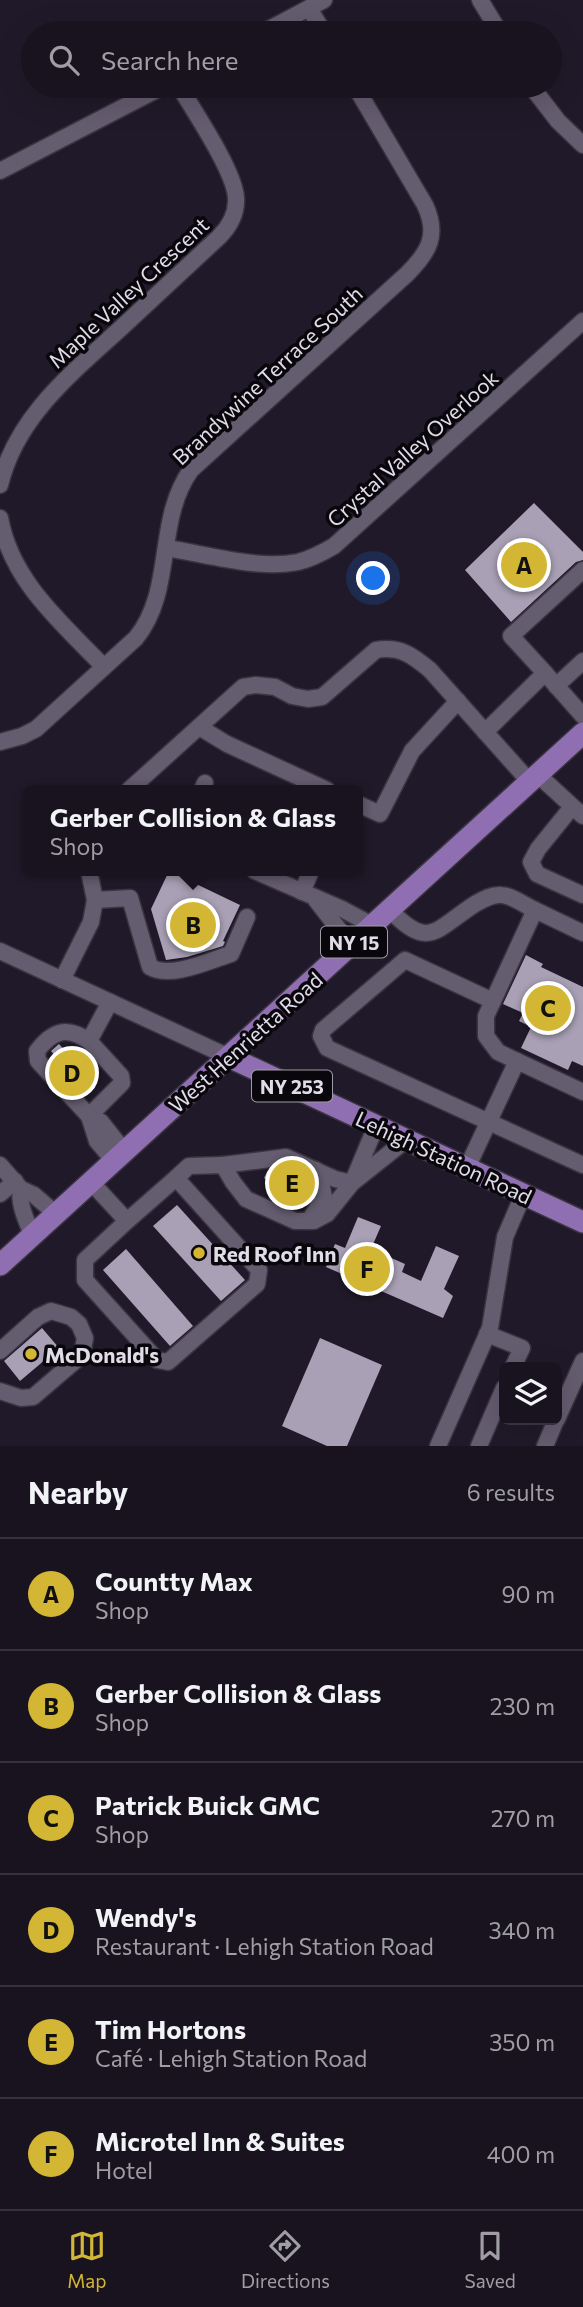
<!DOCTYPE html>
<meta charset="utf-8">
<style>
:root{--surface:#18131f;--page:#25202c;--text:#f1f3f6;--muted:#9f9ea4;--line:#36323d;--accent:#d4b635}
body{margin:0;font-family:Commissioner,sans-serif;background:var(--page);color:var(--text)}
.controls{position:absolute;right:21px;bottom:21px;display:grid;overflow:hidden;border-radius:10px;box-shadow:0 7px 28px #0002}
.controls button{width:63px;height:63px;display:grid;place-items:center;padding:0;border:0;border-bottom:2px solid var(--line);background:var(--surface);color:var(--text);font:35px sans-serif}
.you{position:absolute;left:374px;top:579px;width:24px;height:24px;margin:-18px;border:5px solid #fff;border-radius:50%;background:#1a73e8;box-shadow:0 0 0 10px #1a73e833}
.badge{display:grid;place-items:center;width:46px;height:46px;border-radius:50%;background:var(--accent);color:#111;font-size:23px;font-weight:700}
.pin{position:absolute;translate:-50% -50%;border:4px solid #fff;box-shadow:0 2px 7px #0006}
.popup{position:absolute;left:23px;top:785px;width:340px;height:91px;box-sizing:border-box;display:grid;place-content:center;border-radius:10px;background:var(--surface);filter:drop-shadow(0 2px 5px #0005);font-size:23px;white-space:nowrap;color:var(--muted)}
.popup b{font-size:26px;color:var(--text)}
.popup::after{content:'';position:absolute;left:50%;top:100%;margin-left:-14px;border:14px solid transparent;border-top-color:var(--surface)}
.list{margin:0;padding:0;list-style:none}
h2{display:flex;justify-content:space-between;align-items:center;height:91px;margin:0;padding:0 28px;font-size:30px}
h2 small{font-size:23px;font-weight:400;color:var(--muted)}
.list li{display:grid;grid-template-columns:46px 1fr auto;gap:21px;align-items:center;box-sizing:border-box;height:112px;padding:0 28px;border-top:2px solid var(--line)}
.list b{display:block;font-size:26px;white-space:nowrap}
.list p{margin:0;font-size:23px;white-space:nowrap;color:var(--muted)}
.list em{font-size:23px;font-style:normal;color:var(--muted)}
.icon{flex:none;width:38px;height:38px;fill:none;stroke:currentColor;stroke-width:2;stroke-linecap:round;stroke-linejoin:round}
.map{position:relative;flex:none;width:583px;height:1446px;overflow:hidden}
.search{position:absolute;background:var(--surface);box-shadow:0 7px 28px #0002;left:21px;right:21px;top:21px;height:77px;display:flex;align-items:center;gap:18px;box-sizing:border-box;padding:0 24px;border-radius:38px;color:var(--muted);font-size:26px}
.sheet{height:763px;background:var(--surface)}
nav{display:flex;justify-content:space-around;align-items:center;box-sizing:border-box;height:98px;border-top:2px solid var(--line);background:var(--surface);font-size:19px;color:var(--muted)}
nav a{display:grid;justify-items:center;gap:4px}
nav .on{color:var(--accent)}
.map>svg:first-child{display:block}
.building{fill:#a9a0b5}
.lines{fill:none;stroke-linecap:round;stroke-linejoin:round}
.minor-casing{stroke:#393440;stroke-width:19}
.major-casing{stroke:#393440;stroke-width:24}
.minor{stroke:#645c6f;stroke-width:16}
.major{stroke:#8f6eb2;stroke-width:21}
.poi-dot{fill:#d4b635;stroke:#09060c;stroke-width:2.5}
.labels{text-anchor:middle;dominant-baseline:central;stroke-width:7;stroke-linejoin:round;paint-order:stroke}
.shield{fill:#09060c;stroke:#a09ca6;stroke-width:2}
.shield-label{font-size:19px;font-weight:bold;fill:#e1dde8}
.street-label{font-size:21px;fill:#e1dde8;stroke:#09060c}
.poi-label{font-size:21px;font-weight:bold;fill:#e1dde8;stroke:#09060c;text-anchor:start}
</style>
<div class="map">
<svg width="583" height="1446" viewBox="0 0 583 1446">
<rect width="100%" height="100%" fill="#201929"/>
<g class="building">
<path d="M534,503L583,552V560L576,562L511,622L465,570Z"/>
<path d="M169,871L240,905L223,941L225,942L223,946L187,957L166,960L151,909Z"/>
<path d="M526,955L543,964L541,967L583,987V1066L572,1061L568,1070L521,1048L531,1027L519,1021L523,1013L503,1004Z"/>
<path d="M59,1044L96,1084L84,1095L51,1059L55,1056L51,1051Z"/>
<path d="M284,1168L303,1176L309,1188L303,1200L279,1189L278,1186L264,1178L268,1170Z"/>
<path d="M177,1205L245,1280L221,1301L153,1226Z"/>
<path d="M358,1217L381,1226L371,1249L405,1264L402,1272L421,1281L436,1246L459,1256L444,1289L453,1296L443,1318L326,1267L335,1244L345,1248Z"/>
<path d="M126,1249L193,1326L170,1346L103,1270Z"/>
<path d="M42,1328L59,1348L20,1381L4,1361Z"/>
<path d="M320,1338L382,1365L347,1446H327L282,1426Z"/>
</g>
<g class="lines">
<defs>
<g id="minor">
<path d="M480,0L500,33"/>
<path d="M309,8L324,33"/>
<path d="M262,33L324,0"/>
<path d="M531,86L558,121L583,145"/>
<path d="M0,171L164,86"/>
<path d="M0,485C16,417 72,373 121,328C154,297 187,267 219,237C230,226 237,214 236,198C235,172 194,111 179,86"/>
<path d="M0,518C11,581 62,623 104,667"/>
<path d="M166,548C206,554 258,570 298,562C311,559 322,553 334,546L583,321"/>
<path d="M545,673L511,636L583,570"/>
<path d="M556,686L583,661"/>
<path d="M199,727L227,744L327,790"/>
<path d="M485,732L545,673L583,716"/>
<path d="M0,742L22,736L36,729L136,638C175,590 155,520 191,470L407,274C429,252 439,235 425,205L355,86"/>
<path d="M537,774L583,816"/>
<path d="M129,790L243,687L256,685L275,687L292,696L308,699L322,697L376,650C400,646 412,655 430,670L529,781"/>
<path d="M202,790L205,783"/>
<path d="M358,804L380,814L412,751L458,701"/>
<path d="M572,807L538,849L531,862L537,874L583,895"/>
<path d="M255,871L342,909L372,925"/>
<path d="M302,892L311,871"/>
<path d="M95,900L130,898L150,967C171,979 208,961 231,954L247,917"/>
<path d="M316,900L351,945"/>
<path d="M389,909C429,951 435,930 475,904C482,900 492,894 501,895C511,895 526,906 535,910L486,1016V1036L498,1052L517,1061L467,1168"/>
<path d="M535,910L583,933"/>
<path d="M0,951L229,1057"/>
<path d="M62,980L91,922L95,900L89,871"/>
<path d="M493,1001L405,960L323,1030L321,1036L327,1048L583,1165"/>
<path d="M89,1041C67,1026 53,1030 37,1051L38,1061L89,1116L101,1122L124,1151"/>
<path d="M517,1061L583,1092"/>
<path d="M89,1116L122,1083L121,1076L89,1041L110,1002"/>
<path d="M89,1116L97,1141L114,1161"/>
<path d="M0,1165L21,1189L34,1195L56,1214"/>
<path d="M223,1165L286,1157L335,1179L352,1183"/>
<path d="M176,1178L189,1166L223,1165L233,1182L246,1199L295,1221H314L327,1214L352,1183L406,1140"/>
<path d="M353,1181L376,1126"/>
<path d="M91,1182L127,1221L176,1178L259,1270L257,1284L168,1362L157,1360L85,1280V1260L127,1221"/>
<path d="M21,1189C18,1205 27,1221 32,1235"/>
<path d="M0,1194L15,1181"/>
<path d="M309,1221L324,1197L322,1187L313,1177L316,1170"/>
<path d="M487,1334L522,1348L513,1367"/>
<path d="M0,1351L38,1317L51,1311L71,1317L79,1324L85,1338L82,1355L33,1397L21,1398L0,1391"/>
<path d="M557,1419L583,1361"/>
<path d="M438,1446L490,1328L505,1237L523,1195"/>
<path d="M479,1446L504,1388"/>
<path d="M545,1446L556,1420"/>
</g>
<g id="major">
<path d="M229,1057L583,1222"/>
<path d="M0,1265L583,733"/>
</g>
</defs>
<use href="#minor" class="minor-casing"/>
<use href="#major" class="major-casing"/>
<use href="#minor" class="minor"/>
<use href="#major" class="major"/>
</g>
<g class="poi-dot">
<circle cx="199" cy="1253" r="7"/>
<circle cx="31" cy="1354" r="7"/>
</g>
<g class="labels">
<g class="shield">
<rect x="321" y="926.5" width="66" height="31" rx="5"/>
<rect x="252" y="1070.5" width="80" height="31" rx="5"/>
</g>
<g class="shield-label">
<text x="354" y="942">NY 15</text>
<text x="292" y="1086">NY 253</text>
</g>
<g class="street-label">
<text transform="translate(128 292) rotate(-43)">Maple Valley Crescent</text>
<text transform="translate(267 375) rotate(-43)">Brandywine Terrace South</text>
<text transform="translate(412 448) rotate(-42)">Crystal Valley Overlook</text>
<text transform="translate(245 1042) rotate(-42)">West Henrietta Road</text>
<text transform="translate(444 1157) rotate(25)">Lehigh Station Road</text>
</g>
<g class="poi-label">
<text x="213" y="1253">Red Roof Inn</text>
<text x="45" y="1354">McDonald's</text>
</g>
</g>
</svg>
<div class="controls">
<button><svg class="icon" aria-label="layers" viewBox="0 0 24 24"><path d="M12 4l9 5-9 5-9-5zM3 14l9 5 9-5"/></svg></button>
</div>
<div class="you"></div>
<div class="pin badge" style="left:524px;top:565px">A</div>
<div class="pin badge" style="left:193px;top:925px">B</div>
<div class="popup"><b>Gerber Collision &amp; Glass</b>Shop</div>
<div class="pin badge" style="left:548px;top:1008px">C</div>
<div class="pin badge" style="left:72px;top:1073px">D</div>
<div class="pin badge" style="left:292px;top:1183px">E</div>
<div class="pin badge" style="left:367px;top:1269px">F</div>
<div class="search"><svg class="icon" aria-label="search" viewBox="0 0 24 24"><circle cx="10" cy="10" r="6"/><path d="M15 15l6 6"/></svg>Search here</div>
</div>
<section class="sheet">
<h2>Nearby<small>6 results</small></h2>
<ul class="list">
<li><span class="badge">A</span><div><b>Countty Max</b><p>Shop</p></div><em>90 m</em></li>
<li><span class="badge">B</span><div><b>Gerber Collision &amp; Glass</b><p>Shop</p></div><em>230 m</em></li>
<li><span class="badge">C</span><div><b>Patrick Buick GMC</b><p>Shop</p></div><em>270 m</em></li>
<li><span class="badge">D</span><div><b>Wendy's</b><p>Restaurant · Lehigh Station Road</p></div><em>340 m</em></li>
<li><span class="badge">E</span><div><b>Tim Hortons</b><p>Café · Lehigh Station Road</p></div><em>350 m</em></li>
<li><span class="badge">F</span><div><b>Microtel Inn &amp; Suites</b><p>Hotel</p></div><em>400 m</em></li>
</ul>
</section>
<nav>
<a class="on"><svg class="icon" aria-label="map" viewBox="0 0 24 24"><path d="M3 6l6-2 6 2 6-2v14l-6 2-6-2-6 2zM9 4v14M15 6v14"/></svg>Map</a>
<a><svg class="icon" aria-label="directions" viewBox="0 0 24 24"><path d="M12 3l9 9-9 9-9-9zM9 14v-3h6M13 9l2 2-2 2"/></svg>Directions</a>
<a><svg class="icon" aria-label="saved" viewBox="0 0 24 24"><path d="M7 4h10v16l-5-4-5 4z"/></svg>Saved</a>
</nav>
